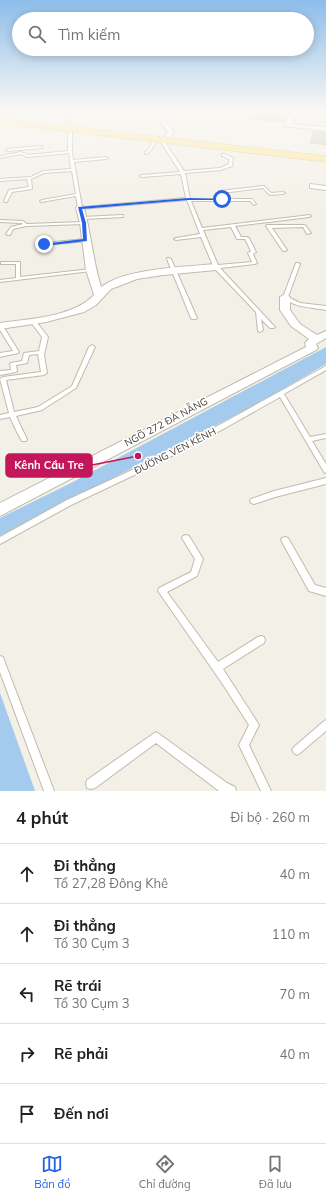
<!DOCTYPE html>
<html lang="vi">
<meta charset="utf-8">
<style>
:root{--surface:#fff;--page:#f6f6f6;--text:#202124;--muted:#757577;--line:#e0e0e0;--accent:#2563eb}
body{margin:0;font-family:Mulish,sans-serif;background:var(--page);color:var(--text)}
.stop{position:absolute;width:12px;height:12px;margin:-9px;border:3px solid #2563eb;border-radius:50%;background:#fff}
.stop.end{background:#2563eb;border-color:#fff;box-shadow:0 1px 4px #0008}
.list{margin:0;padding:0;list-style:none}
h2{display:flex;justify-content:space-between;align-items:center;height:52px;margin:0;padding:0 16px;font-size:17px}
h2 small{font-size:13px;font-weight:400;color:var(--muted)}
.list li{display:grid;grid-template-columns:26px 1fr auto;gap:12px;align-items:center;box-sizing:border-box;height:60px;padding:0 16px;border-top:1px solid var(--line)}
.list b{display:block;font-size:15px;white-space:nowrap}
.list p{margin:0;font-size:13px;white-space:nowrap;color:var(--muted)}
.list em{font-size:13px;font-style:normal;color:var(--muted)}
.icon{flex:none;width:22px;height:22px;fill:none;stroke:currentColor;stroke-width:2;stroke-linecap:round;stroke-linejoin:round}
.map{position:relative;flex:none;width:326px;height:791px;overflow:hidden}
.search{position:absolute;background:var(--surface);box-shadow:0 2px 10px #0003;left:12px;right:12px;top:12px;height:44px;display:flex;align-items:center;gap:10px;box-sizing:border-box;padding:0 14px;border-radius:22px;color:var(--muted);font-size:15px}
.sheet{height:352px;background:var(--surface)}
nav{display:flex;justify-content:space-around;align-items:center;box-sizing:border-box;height:56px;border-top:1px solid var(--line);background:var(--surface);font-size:11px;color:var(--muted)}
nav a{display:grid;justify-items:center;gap:2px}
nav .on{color:var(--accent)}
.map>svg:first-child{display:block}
.water{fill:#a4caee}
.building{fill:#d4cdbc;stroke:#cfc5b0}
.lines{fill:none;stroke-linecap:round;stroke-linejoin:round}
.service-casing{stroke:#c1bbac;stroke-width:2}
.minor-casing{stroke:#c1bbac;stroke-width:2}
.primary-casing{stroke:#e0c567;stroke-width:1}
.service{fill:#fff;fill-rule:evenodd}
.minor{fill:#fff;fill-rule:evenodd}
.primary{fill:#fbe797;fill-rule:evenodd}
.route{fill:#2563eb}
.labels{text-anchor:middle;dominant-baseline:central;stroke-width:3.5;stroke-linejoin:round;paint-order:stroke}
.street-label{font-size:10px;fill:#464136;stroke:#fff}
.leader{fill:none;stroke:#c2185b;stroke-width:1.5}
.callout-dot{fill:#c2185b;stroke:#fff;stroke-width:1.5}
.callout{fill:#c2185b;stroke:#c2185b;stroke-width:1.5}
.callout-label{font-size:11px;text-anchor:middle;font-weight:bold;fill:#fff}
</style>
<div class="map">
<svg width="326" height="791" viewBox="0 0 326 791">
<rect width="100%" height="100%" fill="#f3f0e7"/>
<g class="water">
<path d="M326,347V364L257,404L0,536V518L73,482Z"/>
<path d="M0,693L35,791H0Z"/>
</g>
<g class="building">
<path d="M252,111H292L286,121L280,122L251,119L248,117Z"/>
<path d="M314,129L326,130V145L310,143Z"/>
</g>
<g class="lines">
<defs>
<g id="service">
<path d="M67,111H70L71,121L68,120Z"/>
<path d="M70,132L72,133V151L73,160L106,157L108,158L106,159L74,162L82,207L186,198L181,174L142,177L140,176L142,175L180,172L162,144L163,140L165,139L167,140L166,144L184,171L220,168L229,164V159L222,156V154H224L233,158L232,166L221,170L185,173L190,199H220L219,191L264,186L271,193L283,192L285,193L283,194L270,195L263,188L222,193L224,199H252L256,204L254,205L250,201H191L202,228L310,215L311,216L309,217L235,226L241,237H247L249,238L256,252L253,254L257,263L255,264L220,268L274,326L275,327L274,328H270L261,319L263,330L260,332L258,331L256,312L214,268L201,237L176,240L174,239L176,238L200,234L187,200L80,209L78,208L76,196L41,202L40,201L42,200L76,194L72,171L44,173L31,179L32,189L12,192L7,202H5L4,201L9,190L29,187L27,179L0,181V179L31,177L43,171L71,169L69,153L27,157L21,154L0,158V156L21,152L28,155L68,151V133ZM231,227L237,239H245L251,251L248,253L252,262L218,265L203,230Z"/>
<path d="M153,142L156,143L149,153L145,154V152L147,151Z"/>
<path d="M41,146H42V148L8,151L6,150L8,149Z"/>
<path d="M122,215H123V217L83,219L81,218L83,217Z"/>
<path d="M0,220L23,221L27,224L84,222L86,223L84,224L26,226L13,229L10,235H8L6,234L11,227L23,224L22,223L0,222Z"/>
<path d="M267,225H305L311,233L307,234L303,227L272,228L287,250L285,251H283L266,226Z"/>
<path d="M85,239L87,240V241L44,245L42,244L44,243Z"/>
<path d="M167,258H169L171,259L197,318L196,319H192L191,318L167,259Z"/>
<path d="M1,262H20V277L91,269L93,270L91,271L0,282V280L16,278V264H1Z"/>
<path d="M296,263H298L300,264L288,297L300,303L326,306V310C312,307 294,308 283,297Z"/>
<path d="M33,319L35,320L48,337L44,355L47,373L44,375L6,380L14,412L38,407L72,386L89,347L92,345L95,347L76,388L42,410L16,416L20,425L27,439L26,441H22L17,432L10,417L0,419V415L9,413L0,379L3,377L41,372L38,354L29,355L27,363L16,365L17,371L16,372L0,375V371L11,370L10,364L11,363L22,361L24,353L39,351L42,337L30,321Z"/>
<path d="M0,324L3,326L19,352L18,353L0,357V353L13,351L0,330Z"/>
<path d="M326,366V370L284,394L310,437L326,434V438L312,441L326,464V473L324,472L280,397L227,427L147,469L73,504L0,544V537L67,500L143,465L223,423Z"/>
<path d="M326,478V484L275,497L254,504L251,503L250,501L251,499L274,491Z"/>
<path d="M186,535L189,536L203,559L197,576L167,592L218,662L258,637L261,636L264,637L265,640L264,643L223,669L259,725L249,745L271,791H261L239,745L249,725L222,683L158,591L159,588L191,572L195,559L182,538L183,536Z"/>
<path d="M285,537L288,538L315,585L326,588V596L309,591L281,540L282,538Z"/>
<path d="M0,656L3,657L4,660L54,791H44L0,672Z"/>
<path d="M326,720V731L300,753L297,755L294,753L292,750L294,747L323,722Z"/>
<path d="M156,732L159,734L227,783L235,787L236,791H219L156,743L95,788L91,789L87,788L86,784L87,780L153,734Z"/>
</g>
<g id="minor">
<path d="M152,111H158L173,131L174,132L170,137H166L165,136L168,132Z"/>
<path d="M291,111H297L291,124L326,127V131L285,126L284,125Z"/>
<path d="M310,184L326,186V190L310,188Z"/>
<path d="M77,206H83L84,208C91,234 93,261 101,287C126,268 185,267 216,264L221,267L216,270L163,275L137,279L111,289L96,305L84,312L46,322L0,329V323C28,319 74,317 94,295L86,270L80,223L76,208Z"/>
<path d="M285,294L290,297V310L300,324L317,335L326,331V338L316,344L318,348L316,350L0,516V503L306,347L305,343L309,339L291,326L280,310V297Z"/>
</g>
<path id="primary" d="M0,118L326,156V162L0,124Z"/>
</defs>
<use href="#service" class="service-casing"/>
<use href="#minor" class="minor-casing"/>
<use href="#primary" class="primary-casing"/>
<use href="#service" class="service"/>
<use href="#minor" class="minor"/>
<use href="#primary" class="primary"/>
</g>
<linearGradient id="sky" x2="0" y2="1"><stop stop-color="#8dbdea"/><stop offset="0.5" stop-color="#faf8f4"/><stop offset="1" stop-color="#faf8f4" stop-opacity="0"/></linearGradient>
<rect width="326" height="221" fill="url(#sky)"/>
<path class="route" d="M188,198L224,199L222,200H188L82,209L86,223L87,241L44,246L42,244L83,239L82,223L78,207Z"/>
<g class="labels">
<g class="street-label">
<text transform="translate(166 422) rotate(-28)">NGÕ 272 ĐÀ NẴNG</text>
<text transform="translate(175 451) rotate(-27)">ĐƯỜNG VEN KÊNH</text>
</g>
</g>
<path class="leader" d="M138 456L92 465"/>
<circle class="callout-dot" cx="138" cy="456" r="4"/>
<rect class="callout" x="6" y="454" width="86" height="23" rx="4"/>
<g class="callout-label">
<text x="49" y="469">Kênh Cầu Tre</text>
</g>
</svg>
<div class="stop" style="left:222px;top:199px"></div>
<div class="stop end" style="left:44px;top:244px"></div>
<div class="search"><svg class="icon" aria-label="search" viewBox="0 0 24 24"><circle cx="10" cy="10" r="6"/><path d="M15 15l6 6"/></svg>Tìm kiếm</div>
</div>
<section class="sheet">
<h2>4 phút<small>Đi bộ · 260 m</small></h2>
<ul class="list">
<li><svg class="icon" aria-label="ahead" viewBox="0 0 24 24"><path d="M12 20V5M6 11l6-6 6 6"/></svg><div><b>Đi thẳng</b><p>Tổ 27,28 Đông Khê</p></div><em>40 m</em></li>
<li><svg class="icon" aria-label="ahead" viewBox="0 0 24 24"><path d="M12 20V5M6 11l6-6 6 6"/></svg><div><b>Đi thẳng</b><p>Tổ 30 Cụm 3</p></div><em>110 m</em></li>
<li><svg class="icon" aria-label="left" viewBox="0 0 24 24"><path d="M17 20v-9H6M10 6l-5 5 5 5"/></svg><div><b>Rẽ trái</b><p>Tổ 30 Cụm 3</p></div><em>70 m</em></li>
<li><svg class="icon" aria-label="right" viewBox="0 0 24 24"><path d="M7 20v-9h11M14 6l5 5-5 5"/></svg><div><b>Rẽ phải</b></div><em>40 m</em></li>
<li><svg class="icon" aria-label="arrive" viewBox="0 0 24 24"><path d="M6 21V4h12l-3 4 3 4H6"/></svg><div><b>Đến nơi</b></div></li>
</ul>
</section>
<nav>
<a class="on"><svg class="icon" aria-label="map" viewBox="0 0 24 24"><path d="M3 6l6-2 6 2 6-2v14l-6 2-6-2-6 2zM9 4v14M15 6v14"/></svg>Bản đồ</a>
<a><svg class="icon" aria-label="directions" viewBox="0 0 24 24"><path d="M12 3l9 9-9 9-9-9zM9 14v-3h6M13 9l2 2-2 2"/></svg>Chỉ đường</a>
<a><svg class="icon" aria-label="saved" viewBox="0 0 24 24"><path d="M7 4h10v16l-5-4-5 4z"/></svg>Đã lưu</a>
</nav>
